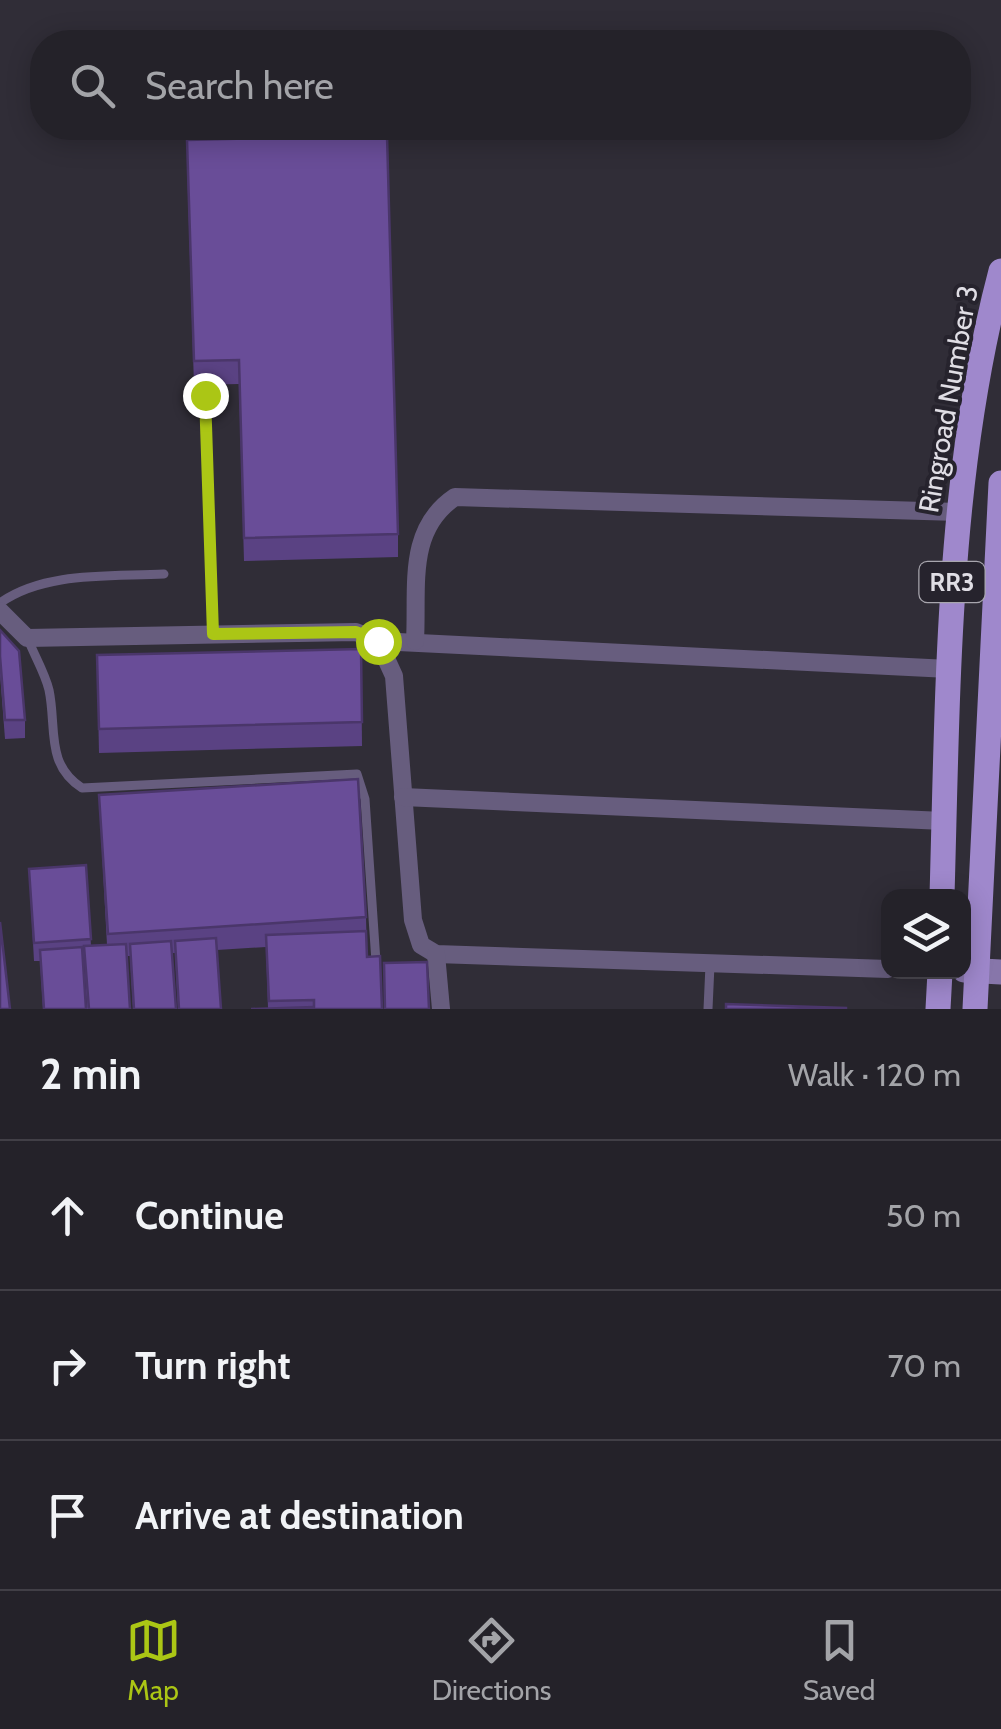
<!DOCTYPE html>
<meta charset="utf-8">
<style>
:root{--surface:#242229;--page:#2c2a31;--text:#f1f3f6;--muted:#a3a4a8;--line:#413f46;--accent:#abc615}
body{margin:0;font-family:Cabin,sans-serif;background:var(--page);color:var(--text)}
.controls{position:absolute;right:30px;bottom:30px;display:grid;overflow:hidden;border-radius:20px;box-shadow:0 5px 25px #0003}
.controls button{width:90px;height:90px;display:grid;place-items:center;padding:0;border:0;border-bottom:2px solid var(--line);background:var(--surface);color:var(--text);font:50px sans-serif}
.stop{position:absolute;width:30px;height:30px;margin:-22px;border:8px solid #abc615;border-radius:50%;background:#fff}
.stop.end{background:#abc615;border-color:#fff;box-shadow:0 2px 10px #0008}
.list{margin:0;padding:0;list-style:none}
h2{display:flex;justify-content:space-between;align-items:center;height:130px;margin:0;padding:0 40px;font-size:42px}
h2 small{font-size:32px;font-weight:400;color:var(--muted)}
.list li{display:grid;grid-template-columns:65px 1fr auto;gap:30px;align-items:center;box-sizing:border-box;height:150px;padding:0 40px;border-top:2px solid var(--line)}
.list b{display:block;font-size:38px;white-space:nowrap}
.list em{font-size:32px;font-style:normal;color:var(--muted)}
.icon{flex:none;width:55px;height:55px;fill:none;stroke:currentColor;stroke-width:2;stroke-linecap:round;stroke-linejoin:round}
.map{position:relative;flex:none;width:1001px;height:1009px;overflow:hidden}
.search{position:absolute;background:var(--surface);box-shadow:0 5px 25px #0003;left:30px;right:30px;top:30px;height:110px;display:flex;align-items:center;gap:25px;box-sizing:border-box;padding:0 35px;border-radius:40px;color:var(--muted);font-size:38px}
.sheet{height:580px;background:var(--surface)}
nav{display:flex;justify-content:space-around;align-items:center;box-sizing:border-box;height:140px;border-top:2px solid var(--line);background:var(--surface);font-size:28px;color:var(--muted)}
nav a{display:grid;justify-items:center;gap:5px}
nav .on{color:var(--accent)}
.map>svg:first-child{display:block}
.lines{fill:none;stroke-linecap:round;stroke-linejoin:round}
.lane{stroke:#675d7e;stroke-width:9}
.street{stroke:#675d7e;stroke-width:18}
.secondary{stroke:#8776aa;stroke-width:25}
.primary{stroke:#9f88cc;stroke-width:25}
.wall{fill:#5a4283}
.building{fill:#694d98;stroke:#4a366a;stroke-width:2.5}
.route{stroke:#abc615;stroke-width:12}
.labels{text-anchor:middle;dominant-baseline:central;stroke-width:8;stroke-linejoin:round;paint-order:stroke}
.shield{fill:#26232d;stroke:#a8a6ae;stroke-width:2.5}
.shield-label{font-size:25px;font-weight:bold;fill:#e0dee5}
.street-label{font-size:28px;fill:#e0dee5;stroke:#26232d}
</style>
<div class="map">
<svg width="1001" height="1009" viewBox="0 0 1001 1009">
<rect width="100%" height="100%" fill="#302d37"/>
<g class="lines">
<g class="lane">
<path d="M205,395L213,634"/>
<path d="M0,603C45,571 111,577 164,574"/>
<path d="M28,639C34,655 45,673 49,690C57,728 45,764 82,788L357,774L365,799L376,962"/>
<path d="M708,1009L710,965"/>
</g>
<g class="street">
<path d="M0,611L27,638L356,632L378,641L394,676L413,920L421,945L436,954L888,969"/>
<path d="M378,641L949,669"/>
<path d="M415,641C418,587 406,530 455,497L958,512"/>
<path d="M403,797L944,821"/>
<path d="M436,954L441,1009"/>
</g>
<path class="secondary" d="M964,970L1001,972"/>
<g class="primary">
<path d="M942,896C948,687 947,475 1001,271"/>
<path d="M938,1009L940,972"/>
<path d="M975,1009L1001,483"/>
</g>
</g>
<g class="wall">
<path d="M187,164L398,534V557L244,561L239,384L194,385Z"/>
<path d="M0,630L25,720V738L5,739L0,674Z"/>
<path d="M361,649L362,746L99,753L97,655Z"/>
<path d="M99,795L366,917L367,957L382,1009L268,1008L266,947L217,950L221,1009H178L175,953H172L176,1009H133L130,956H127L130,1009H87L84,958H83L86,1009H43L40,961H34L29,869L86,865L91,946L107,945Z"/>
</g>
<g class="building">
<path d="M387,135L398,534L244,538L239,360L194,361L187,140Z"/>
<path d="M0,630L19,651L25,720H5L0,656Z"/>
<path d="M361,649L362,722L99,729L97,655Z"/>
<path d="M358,779L366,917L108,934L99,795Z"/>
<path d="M86,865L91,939L34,943L29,869Z"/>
<path d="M0,922L10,1009H0Z"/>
<path d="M366,931L367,957L380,956L382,1009H314V1000L269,1001L266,935Z"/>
<path d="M216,938L221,1009H179L175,941Z"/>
<path d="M171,941L176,1009H134L130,944Z"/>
<path d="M126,944L130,1009H89L84,946Z"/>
<path d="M82,947L86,1009H44L40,950Z"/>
<path d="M427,962L429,1009H385L384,963Z"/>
<path d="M726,1004L846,1008V1009H726Z"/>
<path d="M313,1007V1009H251Z"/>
</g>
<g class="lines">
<path class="route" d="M205,395L213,634L356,632L378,641"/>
</g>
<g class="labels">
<rect class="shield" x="919.5" y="562" width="65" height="40" rx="8"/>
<g class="shield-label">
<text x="952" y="582">RR3</text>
</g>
<g class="street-label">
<text transform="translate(948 399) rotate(-80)">Ringroad Number 3</text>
</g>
</g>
</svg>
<div class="controls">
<button><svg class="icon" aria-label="layers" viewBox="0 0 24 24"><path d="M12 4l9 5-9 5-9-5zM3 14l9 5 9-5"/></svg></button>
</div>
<div class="stop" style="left:378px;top:641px"></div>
<div class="stop end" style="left:205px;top:395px"></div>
<div class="search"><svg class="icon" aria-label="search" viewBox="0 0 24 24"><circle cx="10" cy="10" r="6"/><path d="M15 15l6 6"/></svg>Search here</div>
</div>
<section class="sheet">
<h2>2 min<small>Walk · 120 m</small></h2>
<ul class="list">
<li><svg class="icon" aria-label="ahead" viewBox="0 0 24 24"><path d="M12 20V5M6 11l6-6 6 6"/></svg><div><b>Continue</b></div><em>50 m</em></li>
<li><svg class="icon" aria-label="right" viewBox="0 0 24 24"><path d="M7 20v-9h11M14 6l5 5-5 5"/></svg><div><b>Turn right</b></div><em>70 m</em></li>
<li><svg class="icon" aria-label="arrive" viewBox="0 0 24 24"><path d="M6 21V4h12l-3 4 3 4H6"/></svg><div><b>Arrive at destination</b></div></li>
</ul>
</section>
<nav>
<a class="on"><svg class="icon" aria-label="map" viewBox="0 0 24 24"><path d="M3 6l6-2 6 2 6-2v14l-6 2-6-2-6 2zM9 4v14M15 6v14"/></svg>Map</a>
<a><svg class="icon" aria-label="directions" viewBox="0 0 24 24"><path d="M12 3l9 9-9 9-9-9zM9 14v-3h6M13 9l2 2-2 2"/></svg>Directions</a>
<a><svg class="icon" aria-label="saved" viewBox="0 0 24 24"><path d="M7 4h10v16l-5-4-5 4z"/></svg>Saved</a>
</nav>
